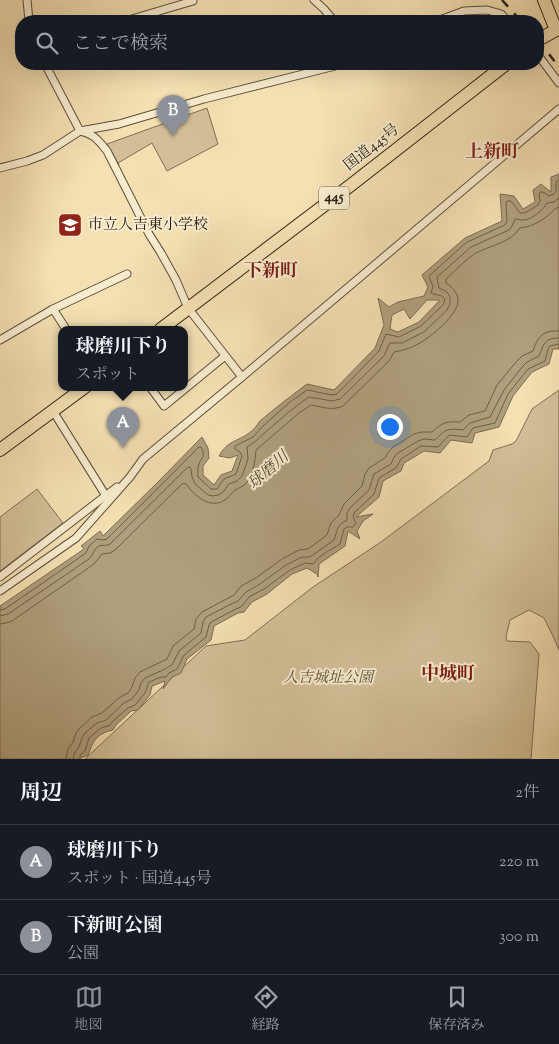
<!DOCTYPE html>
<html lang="ja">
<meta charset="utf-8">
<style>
:root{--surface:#171b24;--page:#242831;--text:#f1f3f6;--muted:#9ea1a6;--line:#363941;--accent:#8c9099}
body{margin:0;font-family:"Sorts Mill Goudy","Noto Serif JP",serif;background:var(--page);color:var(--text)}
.you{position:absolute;left:389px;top:426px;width:18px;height:18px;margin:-12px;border:4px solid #fff;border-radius:50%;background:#1a73e8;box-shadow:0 0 0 8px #1a73e833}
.badge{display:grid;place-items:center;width:32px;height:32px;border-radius:50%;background:var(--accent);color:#fff;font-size:16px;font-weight:700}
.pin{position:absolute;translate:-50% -41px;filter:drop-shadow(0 1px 2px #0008)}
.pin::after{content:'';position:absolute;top:26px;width:18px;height:15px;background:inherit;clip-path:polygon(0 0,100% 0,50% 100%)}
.popup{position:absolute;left:58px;top:326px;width:130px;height:65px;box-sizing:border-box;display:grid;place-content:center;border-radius:10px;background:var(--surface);filter:drop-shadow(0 1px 4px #0005);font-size:16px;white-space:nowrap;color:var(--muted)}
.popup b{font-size:19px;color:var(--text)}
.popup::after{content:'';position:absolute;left:50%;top:100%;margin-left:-10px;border:10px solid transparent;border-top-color:var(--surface)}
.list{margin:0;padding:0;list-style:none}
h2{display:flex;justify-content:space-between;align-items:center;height:65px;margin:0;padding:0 20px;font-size:21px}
h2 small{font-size:16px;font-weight:400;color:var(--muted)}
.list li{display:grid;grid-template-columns:32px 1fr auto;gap:15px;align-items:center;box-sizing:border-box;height:75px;padding:0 20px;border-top:1px solid var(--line)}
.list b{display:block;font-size:19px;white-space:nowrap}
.list p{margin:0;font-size:16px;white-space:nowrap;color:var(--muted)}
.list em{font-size:16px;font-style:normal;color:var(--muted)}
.icon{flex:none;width:28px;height:28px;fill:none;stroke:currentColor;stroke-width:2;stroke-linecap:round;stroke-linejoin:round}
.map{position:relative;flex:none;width:559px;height:759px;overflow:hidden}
.search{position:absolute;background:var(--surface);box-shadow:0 5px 20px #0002;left:15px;right:15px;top:15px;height:55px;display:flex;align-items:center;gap:12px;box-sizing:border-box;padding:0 18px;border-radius:20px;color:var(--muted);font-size:19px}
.sheet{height:215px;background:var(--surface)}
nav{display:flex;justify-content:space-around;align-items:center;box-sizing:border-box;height:70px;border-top:1px solid var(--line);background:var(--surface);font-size:14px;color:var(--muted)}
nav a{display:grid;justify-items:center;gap:2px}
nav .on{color:var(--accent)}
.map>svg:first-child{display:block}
.green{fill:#d2bf98;stroke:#7e7055}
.water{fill:#af9f7c;stroke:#7a6c52;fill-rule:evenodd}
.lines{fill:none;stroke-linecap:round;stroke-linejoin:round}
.shore{stroke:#6c6047;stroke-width:1}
.street-casing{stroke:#5c503a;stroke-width:9}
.highway-casing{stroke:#2a2012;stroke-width:14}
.street{stroke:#f8ebce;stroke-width:7}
.highway{stroke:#f4e0b3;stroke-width:12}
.rail{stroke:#2a2012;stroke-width:2.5;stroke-dasharray:9 9;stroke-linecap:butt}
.labels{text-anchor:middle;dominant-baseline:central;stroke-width:4;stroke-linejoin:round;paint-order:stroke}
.shield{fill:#f8ebce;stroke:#685d4a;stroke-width:1}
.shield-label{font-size:14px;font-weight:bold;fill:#2a2012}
.street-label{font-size:15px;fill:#2a2012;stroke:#f8ebce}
.poi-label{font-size:15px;fill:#2a2012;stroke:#f8ebce;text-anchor:start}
.park-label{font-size:15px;font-style:italic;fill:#5c503a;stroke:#f8ebce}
.water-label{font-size:16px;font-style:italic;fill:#594c37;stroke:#f8ebce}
.quarter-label{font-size:18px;font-weight:bold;fill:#7a1f14;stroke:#f8ebce}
</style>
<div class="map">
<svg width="559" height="759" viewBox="0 0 559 759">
<rect width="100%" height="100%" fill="#f4e0b3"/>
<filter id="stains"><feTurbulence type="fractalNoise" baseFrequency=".004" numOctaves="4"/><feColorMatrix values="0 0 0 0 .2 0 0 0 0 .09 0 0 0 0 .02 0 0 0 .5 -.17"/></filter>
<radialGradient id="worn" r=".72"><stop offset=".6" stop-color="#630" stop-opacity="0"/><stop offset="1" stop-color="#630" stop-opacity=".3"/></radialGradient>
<g class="green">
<path d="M207,108L218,144L167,171L152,143L118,163L119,165L107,144Z"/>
<path d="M559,390V650L554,638L544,618L529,610L510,620L506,637L507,641L530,642L539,654L531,759H85L206,646L245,640L313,587L381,542L489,461L493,450L512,444L516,441L532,409Z"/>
<path d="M37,489L63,523L0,571V517Z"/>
</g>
<path class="water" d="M559,174V349H553L549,364L532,372L513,396L499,427L475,433L472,443L451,440L440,453L424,451L404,463L401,471L383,481L379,497L356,517L373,514L363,521L357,531L360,539L348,531L345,546L319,564L318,577L317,574L307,568L292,574L267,594L252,602L244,612L238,613L214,626L211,640L187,659L181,673L172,677L163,689L165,681L152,686L150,695L138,710L131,711L116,725L113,730C97,733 93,741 88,755L79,759H0V606L84,549L81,546L100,531L103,536L158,482L202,437L208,448L209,458L203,466V475L214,485L221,475L232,471L238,455L230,458L219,456C228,440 237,442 249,433C254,430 257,425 260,421C275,408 291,396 307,384L334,390L375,348L384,325L378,298L389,307L398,302L424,296L428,287L422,275L465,238L502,221L500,194L514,196L523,209L535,202L533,190L541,184L551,192V177ZM427,300H440L419,322L398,332L390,329L392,315L404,309L410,319Z"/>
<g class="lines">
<g class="shore">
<path d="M0,610L5,609L86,553L89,546L97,539L103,540L107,539L199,447H201C206,457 202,456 199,464C197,468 198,473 198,477L211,489H217L224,479L236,474L242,456L240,452L235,449V446L253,437L263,426L290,402L307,390L332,395L337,394L379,351L386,334L399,337L421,326L443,305C449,294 437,296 431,293L433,286L429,277L430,275L467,242L505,225L507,221L506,203L507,201H511L520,213H525L538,205L540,201L539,194L540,192H543L549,196L554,194L556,191V182L559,179"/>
<path d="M0,616L8,614L89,559C93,556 94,548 99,546C103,545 106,546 110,544L188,467H190L191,469L192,477L195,484L208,495L213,496L218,495L223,492L229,484L237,481L242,476L248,459L247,447C257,441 260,437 269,429C282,418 295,406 309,397L332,401L340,399L384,356L390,343H402L424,332L447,310L450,304V297L447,292L439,288L437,279V277L471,247L509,230L512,226L515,219C517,219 520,220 523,220C532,220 543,210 547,203L554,202L559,198"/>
<path d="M0,624L6,623L12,621L94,564L102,554L110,553L115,550L183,483L186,484C194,495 210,510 225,500C228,498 230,495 233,492C235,489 240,488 243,486C253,479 255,462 256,450L299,413L311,405C322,407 332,411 343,406L389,361L394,352C415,349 429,338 444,324C458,309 466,297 446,283V279C456,270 466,259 476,253C491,245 510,243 520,228C530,227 538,223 546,217C553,212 550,211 559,207"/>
<path d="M66,759L68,749L73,742L76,733L80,728L92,717L102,713L120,697L128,693L132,687L135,678L140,672L167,659L173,646L194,629L196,619L202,612L234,595L241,586L256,578L282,559L299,550L308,549L327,535L331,523L339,515L344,504L362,486L365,474L369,468L385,458L389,451L393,447L414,434L422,432H432C442,423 445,421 460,422L469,415L485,411L497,385L517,361L522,356L533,351C538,336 543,330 559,331"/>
<path d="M73,759L75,752L79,747L82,738L85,733L97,723L106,720L124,703L132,699L139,690L141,683L145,678L163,670L172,665L179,651L201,633L203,622L206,617L233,603L238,601L246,592L260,584L286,565L302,557H310L334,540C338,529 336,526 347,520V513L350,508L369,490L374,474L391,464L394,457L398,453L418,441L424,439L435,440C446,429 447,428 463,430L470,423L490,417L504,390L523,366L527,362L539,356C544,344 544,338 559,338"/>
<path d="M80,759V755L85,751L89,738L101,728L110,725L113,721L128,708L135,705L145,693L149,682L161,677H166L169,673L177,669L184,655L206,637L209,625L211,622L236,609L241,607L249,597L264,589L290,570L305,563L313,564C319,555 331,550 340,544L344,529L347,527H353L356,523L353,517L354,513L374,494L379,478L396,468L401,459L421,446L438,447L449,435L467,437L473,428L495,423L508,394L528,369L545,361L548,349L550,346L559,344"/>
</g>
<defs>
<g id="street">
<path d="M27,0L29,21"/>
<path d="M314,0L324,9L334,21"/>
<path d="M125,21L193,1"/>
<path d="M437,21L464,11L487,10L501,14L508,21"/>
<path d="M538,55L559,83"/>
<path d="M45,64L80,131L119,124L204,99L343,64"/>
<path d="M0,168L27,161L43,155L80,131C94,134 98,140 107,151L149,234L161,253L176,280L188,308L242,377"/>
<path d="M53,309L66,329"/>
<path d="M0,340L53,309L127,274"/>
<path d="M150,387L164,406L225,356"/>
<path d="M53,411L106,496"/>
<path d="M0,577L117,487"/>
<path d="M0,591L76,538L130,477L143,459L242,377L559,109"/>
</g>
<g id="highway">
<path d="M538,40L556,30L544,0"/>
<path d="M161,329L351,185L506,64"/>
<path d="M0,450L85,387"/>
</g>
</defs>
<use href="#street" class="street-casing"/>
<use href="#highway" class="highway-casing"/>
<use href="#street" class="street"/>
<use href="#highway" class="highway"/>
<g class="rail">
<path d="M502,0L521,21"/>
<path d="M538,40L559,67"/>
</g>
</g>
<defs>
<symbol id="school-square" viewBox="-11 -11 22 22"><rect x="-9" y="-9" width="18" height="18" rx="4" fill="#8f2418" stroke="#f8ebce"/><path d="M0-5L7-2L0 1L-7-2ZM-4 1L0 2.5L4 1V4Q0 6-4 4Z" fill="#fff"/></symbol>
</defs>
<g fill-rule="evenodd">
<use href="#school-square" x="56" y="211" width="28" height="28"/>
</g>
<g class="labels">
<rect class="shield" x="319" y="186.5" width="30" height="23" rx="4"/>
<g class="shield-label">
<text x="334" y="198">445</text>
</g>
<g class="street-label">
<text transform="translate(372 148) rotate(-38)">国道445号</text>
</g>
<g class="poi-label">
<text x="88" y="225">市立人吉東小学校</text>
</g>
<g class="park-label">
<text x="328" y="678">人吉城址公園</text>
</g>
<g class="water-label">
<text transform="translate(269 471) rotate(-41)">球磨川</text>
</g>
<g class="quarter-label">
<text x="492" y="153">上新町</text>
<text x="271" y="272">下新町</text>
<text x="448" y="675">中城町</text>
</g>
</g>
<rect width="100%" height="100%" filter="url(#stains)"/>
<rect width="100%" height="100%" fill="url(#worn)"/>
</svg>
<div class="you"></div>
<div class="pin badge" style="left:123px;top:448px">A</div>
<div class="popup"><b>球磨川下り</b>スポット</div>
<div class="pin badge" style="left:173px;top:136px">B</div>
<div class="search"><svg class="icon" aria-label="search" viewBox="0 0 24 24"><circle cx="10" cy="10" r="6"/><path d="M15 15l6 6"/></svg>ここで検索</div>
</div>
<section class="sheet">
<h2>周辺<small>2件</small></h2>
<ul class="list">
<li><span class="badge">A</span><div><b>球磨川下り</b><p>スポット · 国道445号</p></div><em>220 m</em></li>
<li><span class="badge">B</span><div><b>下新町公園</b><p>公園</p></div><em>300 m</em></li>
</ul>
</section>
<nav>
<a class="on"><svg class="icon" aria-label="map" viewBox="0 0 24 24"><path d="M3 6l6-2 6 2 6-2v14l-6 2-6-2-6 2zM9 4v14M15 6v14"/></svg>地図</a>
<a><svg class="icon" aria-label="directions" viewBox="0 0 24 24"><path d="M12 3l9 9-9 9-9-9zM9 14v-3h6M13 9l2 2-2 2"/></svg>経路</a>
<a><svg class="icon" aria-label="saved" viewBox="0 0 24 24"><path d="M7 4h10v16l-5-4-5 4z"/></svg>保存済み</a>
</nav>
